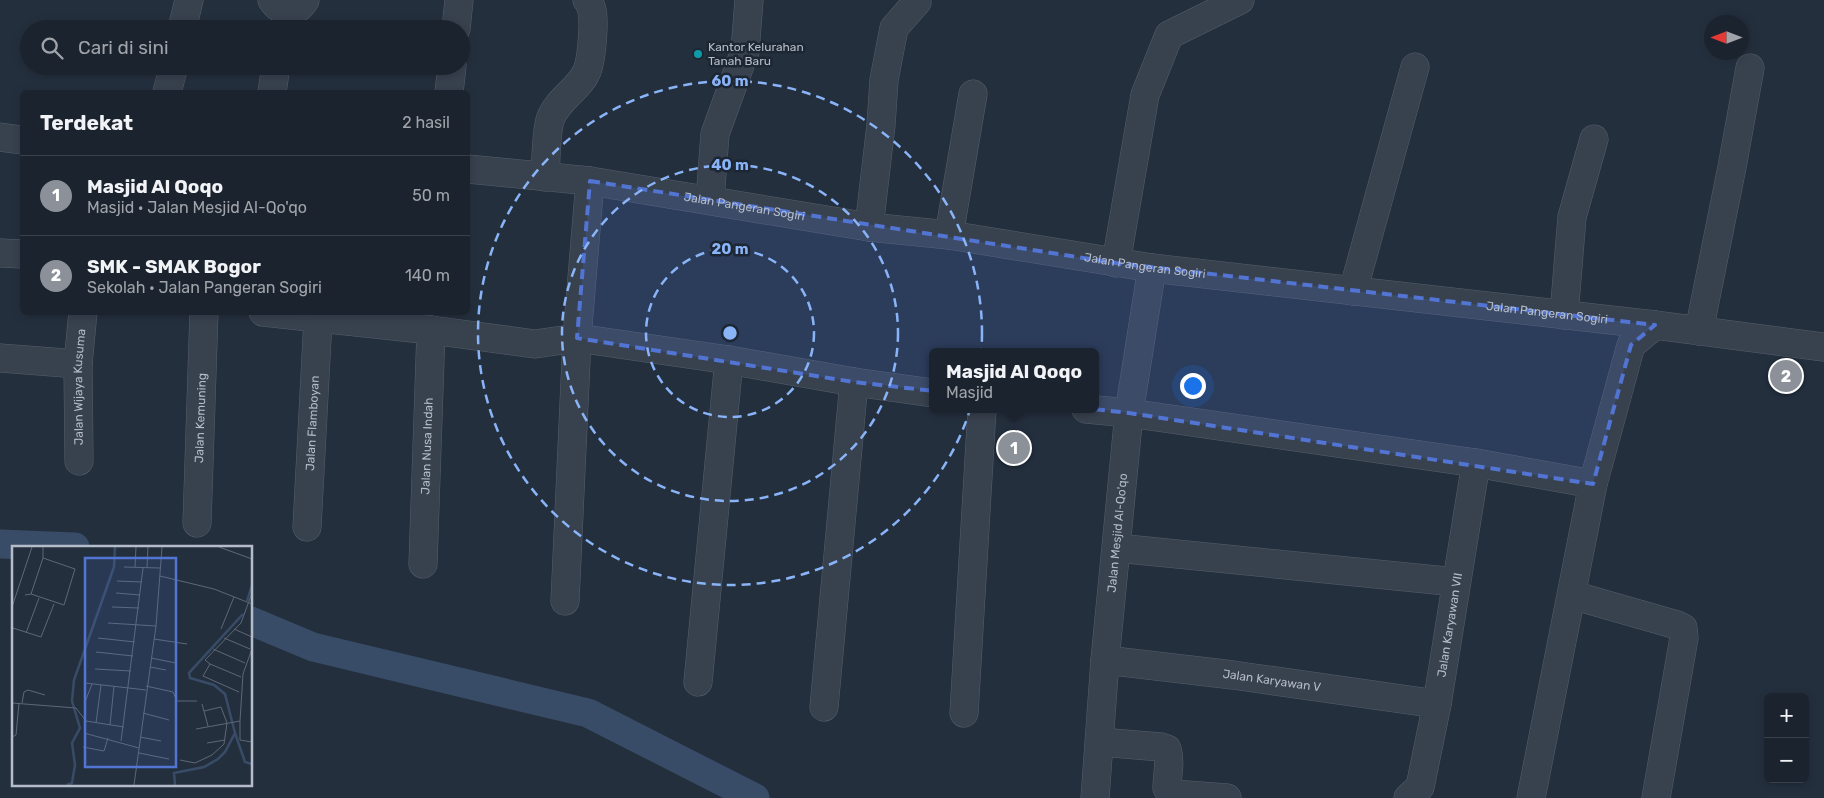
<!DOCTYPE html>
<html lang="id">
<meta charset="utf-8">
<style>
:root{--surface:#1b232e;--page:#242b36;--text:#f1f3f6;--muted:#a0a4aa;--line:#39404a;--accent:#8c9099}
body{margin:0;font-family:Rubik,sans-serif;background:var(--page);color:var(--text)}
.controls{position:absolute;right:15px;bottom:15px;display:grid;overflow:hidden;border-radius:8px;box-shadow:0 2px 8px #0003}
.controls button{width:45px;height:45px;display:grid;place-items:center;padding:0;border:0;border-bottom:1px solid var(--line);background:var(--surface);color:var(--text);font:25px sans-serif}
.compass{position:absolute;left:1704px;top:15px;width:45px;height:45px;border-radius:50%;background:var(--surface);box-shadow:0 2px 8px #0003;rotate:270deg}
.you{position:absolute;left:1192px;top:385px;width:18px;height:18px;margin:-12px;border:4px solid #fff;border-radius:50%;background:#1a73e8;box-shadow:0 0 0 8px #1a73e833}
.badge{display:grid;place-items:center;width:32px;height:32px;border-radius:50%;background:var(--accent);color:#fff;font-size:16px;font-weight:700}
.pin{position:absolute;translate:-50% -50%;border:2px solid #fff;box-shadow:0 1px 5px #0006}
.popup{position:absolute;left:929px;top:348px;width:170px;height:65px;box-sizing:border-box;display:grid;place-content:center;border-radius:8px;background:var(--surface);filter:drop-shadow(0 1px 4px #0005);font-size:16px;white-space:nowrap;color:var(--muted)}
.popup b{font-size:19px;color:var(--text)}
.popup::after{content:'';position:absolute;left:50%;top:100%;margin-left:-10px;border:10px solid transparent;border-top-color:var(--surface)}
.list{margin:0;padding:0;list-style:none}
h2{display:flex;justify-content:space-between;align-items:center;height:65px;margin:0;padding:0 20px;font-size:21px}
h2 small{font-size:16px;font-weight:400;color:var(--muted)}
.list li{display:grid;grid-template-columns:32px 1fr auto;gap:15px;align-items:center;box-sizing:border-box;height:80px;padding:0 20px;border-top:1px solid var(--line)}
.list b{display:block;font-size:19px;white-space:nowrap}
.list p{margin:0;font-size:16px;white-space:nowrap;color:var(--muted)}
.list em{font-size:16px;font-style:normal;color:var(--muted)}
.icon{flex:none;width:28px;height:28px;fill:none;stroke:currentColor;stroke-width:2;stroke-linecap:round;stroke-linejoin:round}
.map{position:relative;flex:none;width:1824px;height:798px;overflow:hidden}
.search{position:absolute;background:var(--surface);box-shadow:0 2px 8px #0003;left:20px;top:20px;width:450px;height:55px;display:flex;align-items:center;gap:12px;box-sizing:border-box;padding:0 18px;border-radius:28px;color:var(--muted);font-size:19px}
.panel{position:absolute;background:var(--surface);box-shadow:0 2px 8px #0003;left:20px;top:90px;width:450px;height:225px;border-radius:8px}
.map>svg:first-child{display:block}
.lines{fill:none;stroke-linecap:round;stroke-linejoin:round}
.canal{stroke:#394c67;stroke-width:29}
.minor-casing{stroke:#565f6c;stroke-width:29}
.minor{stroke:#38414e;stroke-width:28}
.marked{fill:#5274d3;fill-opacity:0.2;stroke:#5274d3;stroke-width:4;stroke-dasharray:10 6;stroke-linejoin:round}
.ring{fill:none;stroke:#8ab4f8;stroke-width:2.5;stroke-dasharray:9 6}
.culture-dot{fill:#0f9aa8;stroke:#1d2633;stroke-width:2}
.labels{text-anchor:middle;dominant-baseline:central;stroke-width:5;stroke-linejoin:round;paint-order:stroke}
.poi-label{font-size:12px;fill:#b4bcc9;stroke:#1d2633;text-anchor:start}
.street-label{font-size:12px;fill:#b4bcc9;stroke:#1d2633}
.inset-river{fill:none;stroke:#394c67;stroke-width:2.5}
.inset-road{fill:none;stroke:#5e6776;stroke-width:1}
.view{fill:#5274d3;fill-opacity:0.15;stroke:#5274d3;stroke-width:2.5}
.inset-edge{fill:none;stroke:#b4bcc9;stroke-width:2.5}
.centre{fill:#8ab4f8;stroke:#1d2633;stroke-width:2.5}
.ring-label{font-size:15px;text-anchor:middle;font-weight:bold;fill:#8ab4f8;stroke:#1d2633;stroke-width:5;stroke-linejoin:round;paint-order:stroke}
</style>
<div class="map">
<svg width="1824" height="798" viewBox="0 0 1824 798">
<rect width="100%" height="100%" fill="#242f3e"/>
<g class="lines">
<g class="canal">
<path d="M0,544L75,547"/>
<path d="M251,621L313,647L588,713L755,798"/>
</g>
<defs>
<g id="minor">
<path d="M272,0C281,14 297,14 305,0"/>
<path d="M182,29L189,0"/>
<path d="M456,29L459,0"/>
<path d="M167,92L174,66"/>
<path d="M272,92L276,66"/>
<path d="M449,92L452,66"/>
<path d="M0,137L22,140"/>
<path id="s1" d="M468,169L590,181L869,227L949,235L1152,268L1655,325L1824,347"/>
<path d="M545,177C546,161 546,134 550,120C557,99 579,90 587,71C592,58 592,43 593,29C593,19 594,8 587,0"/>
<path d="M710,200L715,134L745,51L749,0"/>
<path d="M869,227L881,125L884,80L894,28L917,2"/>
<path d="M949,235L973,94"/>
<path d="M0,253L22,254"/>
<path d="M1116,263L1145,95L1169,35L1240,0"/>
<path d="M1353,291L1415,67"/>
<path d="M263,312L431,330L535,344L577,338L729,360L854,382L933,393"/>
<path d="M1564,315L1572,217L1594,139"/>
<path d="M1699,331L1732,167L1750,68"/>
<path d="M0,358L78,364"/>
<path d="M1086,409L1129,413L1476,463L1593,484"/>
<path id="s2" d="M79,461L78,364L83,312"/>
<path id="s3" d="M197,523L204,312"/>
<path id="s4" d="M307,527L318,319"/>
<path d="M1117,548L1456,582"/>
<path id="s5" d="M423,564L431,330"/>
<path d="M1572,595L1677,625L1683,628L1684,638L1656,798"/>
<path d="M565,601L577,338L590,181"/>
<path id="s6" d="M1105,660L1233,675L1437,704"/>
<path d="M698,682L729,360"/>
<path d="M824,707L854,382"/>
<path d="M964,713L982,409"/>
<path d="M1100,742L1161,747L1167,749C1171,762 1167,775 1167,788L1174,794L1227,798"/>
<path id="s7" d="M1095,798L1105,660L1129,413L1152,268"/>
<path id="s8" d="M1408,798L1420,787L1437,704L1476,463"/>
<path d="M1531,798L1593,484L1631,345L1655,325"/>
</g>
</defs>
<use href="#minor" class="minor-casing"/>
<use href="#minor" class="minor"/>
</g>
<path class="marked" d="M590,181L1116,263L1655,325L1631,345L1593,484L1129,413L854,382L577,338Z"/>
<g class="ring">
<circle cx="730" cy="333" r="84"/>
<circle cx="730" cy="333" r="168"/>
<circle cx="730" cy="333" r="252"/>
</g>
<circle class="culture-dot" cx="698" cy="54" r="5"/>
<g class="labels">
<g class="poi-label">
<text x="708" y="47">Kantor Kelurahan<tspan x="708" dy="14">Tanah Baru</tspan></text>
</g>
<g class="street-label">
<text stroke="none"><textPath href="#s1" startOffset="279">Jalan Pangeran Sogiri</textPath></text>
<text stroke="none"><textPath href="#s1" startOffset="684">Jalan Pangeran Sogiri</textPath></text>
<text stroke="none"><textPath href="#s1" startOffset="1089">Jalan Pangeran Sogiri</textPath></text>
<text stroke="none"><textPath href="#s2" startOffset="74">Jalan Wijaya Kusuma</textPath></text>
<text stroke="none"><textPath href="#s3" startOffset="105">Jalan Kemuning</textPath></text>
<text stroke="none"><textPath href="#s4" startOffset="104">Jalan Flamboyan</textPath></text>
<text stroke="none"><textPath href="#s5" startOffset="118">Jalan Nusa Indah</textPath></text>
<text stroke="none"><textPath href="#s7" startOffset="266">Jalan Mesjid Al-Qo'qo</textPath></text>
<text stroke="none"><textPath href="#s8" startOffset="181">Jalan Karyawan VII</textPath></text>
<text stroke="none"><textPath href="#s6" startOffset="168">Jalan Karyawan V</textPath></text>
</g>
</g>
<g transform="translate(12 546)">
<rect width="240" height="240" fill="#242f3e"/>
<path class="inset-river" d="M235,55L240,39M223,187L233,216L240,218M55,239L60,237L63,219L60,197L68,182L60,155L62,134L102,21L103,1M163,239L162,227L192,221L206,213L213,206L223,187L213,148L202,139L178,132L177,127L231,68"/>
<path class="inset-road" d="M207,1L240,13M112,21L148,22M123,21L124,1M135,22L136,1M148,30L202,43L240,58M105,35L130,36M104,47L128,49M19,48L31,12M13,49L19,48L52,59L63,23L31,12V1M0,61L20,1M100,61L127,62M96,77L144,80M1,82L29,91L42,58M209,83L222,51M222,83L240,91M14,87L27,52M86,92L123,96M212,92L238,103M142,93L175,98M201,103L233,117M84,106L121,110M139,112L164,117M198,118L229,131M138,121L154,124M83,123L119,125M73,137L134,144M134,140L161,146L165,155H185M227,146L191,130L198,118L193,114L229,77L240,47M73,156L80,138M0,157L64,162L74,175L112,181M10,157L12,146L16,144L33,149M190,158L196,180M131,167L157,174M228,175L231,128L240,103M84,177L89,139M98,179L102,140M184,183L228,175V194L240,196M72,187L127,202M0,191L4,189L7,157M128,191L149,195M109,195L131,22M195,197L213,194M71,201L92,205L96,192M127,207L157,213M168,214L183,217L200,209L212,198L215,177L209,161L192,165M122,239L144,80L150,1"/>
<path class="view" d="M73,12H164V221H73Z"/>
<rect width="240" height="240" class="inset-edge"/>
</g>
<circle cx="730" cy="333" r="8" class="centre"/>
<g class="ring-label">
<text x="730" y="86">60 m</text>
<text x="730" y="170">40 m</text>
<text x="730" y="254">20 m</text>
</g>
</svg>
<div class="controls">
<button>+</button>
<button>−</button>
</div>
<svg class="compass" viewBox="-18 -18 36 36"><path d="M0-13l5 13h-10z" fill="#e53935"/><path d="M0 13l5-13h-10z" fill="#a0a4aa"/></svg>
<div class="you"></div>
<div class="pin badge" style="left:1014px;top:448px">1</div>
<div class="popup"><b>Masjid Al Qoqo</b>Masjid</div>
<div class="pin badge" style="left:1786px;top:376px">2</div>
<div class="search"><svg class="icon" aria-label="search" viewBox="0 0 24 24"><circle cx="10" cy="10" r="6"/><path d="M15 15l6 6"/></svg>Cari di sini</div>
<section class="panel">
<h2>Terdekat<small>2 hasil</small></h2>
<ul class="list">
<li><span class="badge">1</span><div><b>Masjid Al Qoqo</b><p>Masjid · Jalan Mesjid Al-Qo'qo</p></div><em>50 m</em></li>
<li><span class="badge">2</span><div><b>SMK - SMAK Bogor</b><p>Sekolah · Jalan Pangeran Sogiri</p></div><em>140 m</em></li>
</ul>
</section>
</div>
